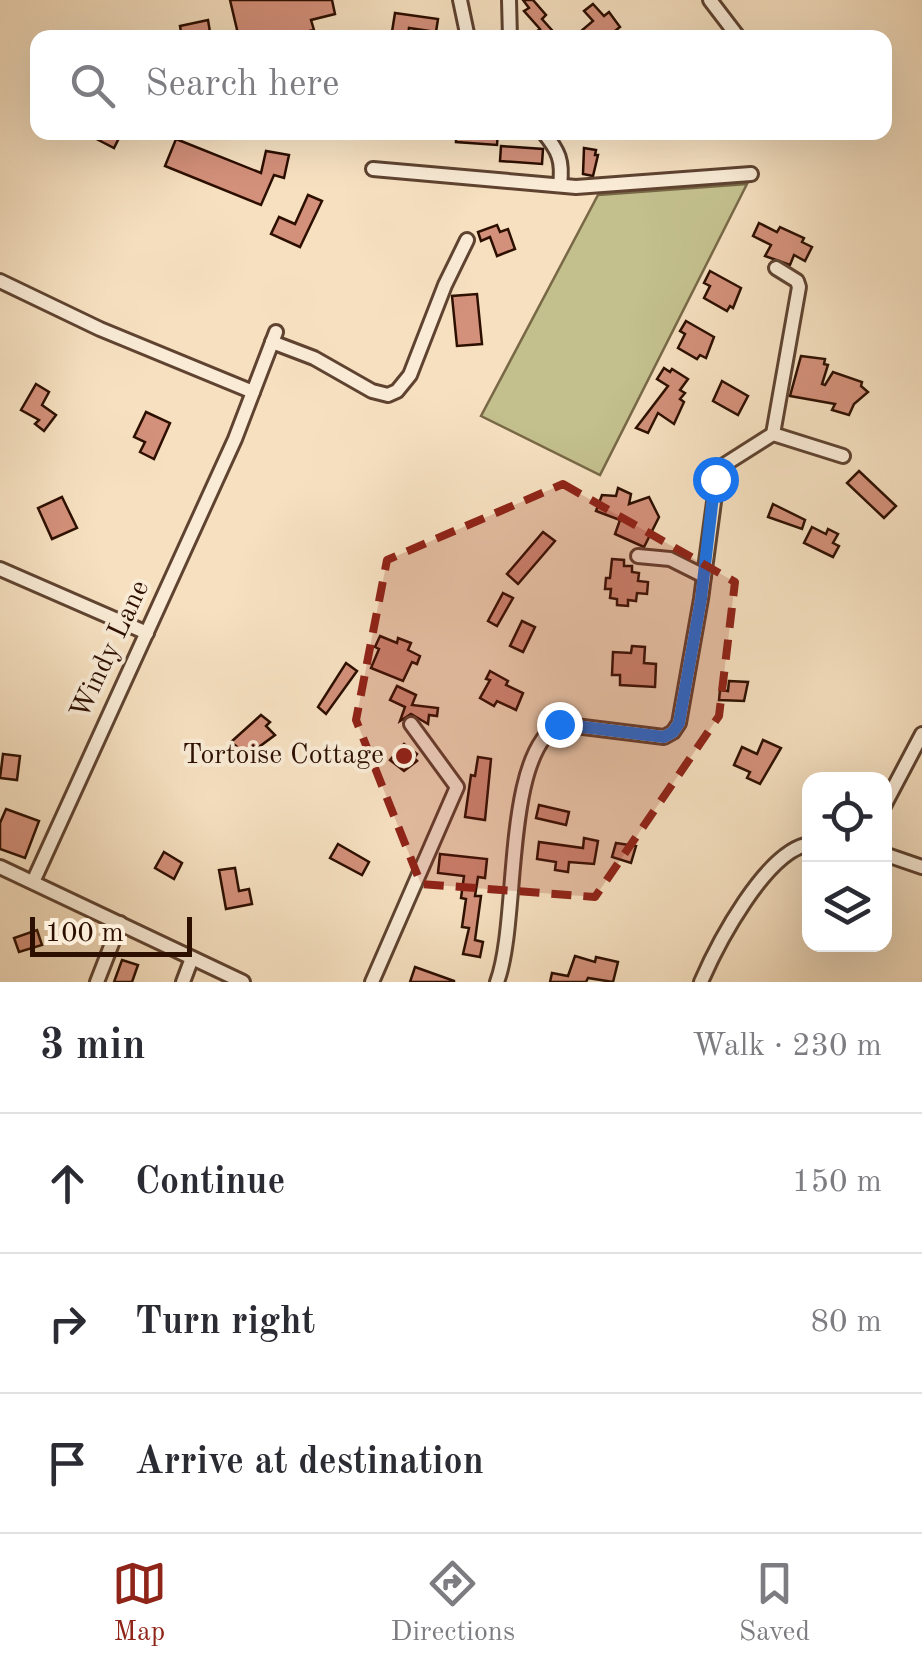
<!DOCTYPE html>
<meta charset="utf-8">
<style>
:root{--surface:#fff;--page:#f2f2f3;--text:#2b2b33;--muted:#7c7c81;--line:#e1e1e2;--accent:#8f2418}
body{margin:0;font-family:"Old Standard TT",serif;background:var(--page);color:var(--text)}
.controls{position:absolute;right:30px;bottom:30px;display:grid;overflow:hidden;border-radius:20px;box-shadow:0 10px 40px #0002}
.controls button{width:90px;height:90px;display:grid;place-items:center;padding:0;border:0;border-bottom:2px solid var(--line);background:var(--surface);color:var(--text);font:50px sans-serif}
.scale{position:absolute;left:30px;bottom:25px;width:162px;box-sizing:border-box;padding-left:10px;border:5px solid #2d0f00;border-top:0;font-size:28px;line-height:35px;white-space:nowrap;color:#2d0f00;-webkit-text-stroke:8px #f9ebd6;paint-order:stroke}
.stop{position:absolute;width:30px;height:30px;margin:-22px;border:8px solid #1a73e8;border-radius:50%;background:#fff}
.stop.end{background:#1a73e8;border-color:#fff;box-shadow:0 2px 10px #0008}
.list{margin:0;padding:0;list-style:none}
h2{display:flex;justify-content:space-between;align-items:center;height:130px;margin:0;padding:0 40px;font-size:42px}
h2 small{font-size:32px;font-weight:400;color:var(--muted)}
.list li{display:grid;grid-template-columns:65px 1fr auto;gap:30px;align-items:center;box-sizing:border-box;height:140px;padding:0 40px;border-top:2px solid var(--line)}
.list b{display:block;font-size:38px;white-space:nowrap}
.list em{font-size:32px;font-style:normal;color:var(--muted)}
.icon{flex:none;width:55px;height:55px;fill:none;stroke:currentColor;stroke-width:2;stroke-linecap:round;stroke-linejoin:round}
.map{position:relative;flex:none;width:922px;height:982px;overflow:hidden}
.search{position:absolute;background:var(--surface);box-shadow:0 10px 40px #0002;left:30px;right:30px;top:30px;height:110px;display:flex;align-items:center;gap:25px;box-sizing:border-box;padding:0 35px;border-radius:20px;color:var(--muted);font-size:38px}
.sheet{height:550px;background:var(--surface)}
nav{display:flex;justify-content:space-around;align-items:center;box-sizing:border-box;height:140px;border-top:2px solid var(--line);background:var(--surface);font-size:28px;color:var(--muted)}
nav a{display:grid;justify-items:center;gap:5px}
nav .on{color:var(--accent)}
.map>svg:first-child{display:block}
.green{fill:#c3c08d;stroke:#786846;stroke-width:2.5}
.building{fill:#d3907a;stroke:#2d0f00;stroke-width:2.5}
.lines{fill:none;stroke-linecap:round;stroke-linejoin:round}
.street-casing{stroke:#5f4330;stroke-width:18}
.street{stroke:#f9ebd6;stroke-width:12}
.route{stroke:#1a73e8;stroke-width:12}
.marked{fill:#8f2418;fill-opacity:0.2;stroke:#8f2418;stroke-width:8;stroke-dasharray:20 12;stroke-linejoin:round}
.poi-dot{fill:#8f2418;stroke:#f9ebd6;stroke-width:4}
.labels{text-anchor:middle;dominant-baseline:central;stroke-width:8;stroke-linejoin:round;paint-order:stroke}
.street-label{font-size:28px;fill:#2d0f00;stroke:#f9ebd6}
.poi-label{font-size:28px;fill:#2d0f00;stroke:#f9ebd6;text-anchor:end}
</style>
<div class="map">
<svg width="922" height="982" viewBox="0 0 922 982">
<rect width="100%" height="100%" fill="#f6e0c0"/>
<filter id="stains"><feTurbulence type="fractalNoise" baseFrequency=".002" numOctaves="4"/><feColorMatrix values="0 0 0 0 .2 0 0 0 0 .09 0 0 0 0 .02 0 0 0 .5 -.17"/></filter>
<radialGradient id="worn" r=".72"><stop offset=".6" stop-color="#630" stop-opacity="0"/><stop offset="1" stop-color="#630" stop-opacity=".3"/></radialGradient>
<path class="green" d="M747,184L600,475L481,416L598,195Z"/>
<g class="building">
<path d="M230,0H332L335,14L311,20L314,30L305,32L283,38H239Z"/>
<path d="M523,0H533L546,15L542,19L559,38H542L536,32L540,29L524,11L529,8Z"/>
<path d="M593,4L604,16L609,12L620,27L606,38H573L593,21L584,11Z"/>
<path d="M395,13L438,19L436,32L409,28L408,38H391Z"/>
<path d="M208,20L211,38H182L180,26Z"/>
<path d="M83,132H122L114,148Z"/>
<path d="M456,132H498L497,145L456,142Z"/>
<path d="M176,139L261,173L266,151L289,155L284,178L274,175L261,205L165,166Z"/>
<path d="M501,146L543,149L542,164L500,161Z"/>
<path d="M584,148L596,150L595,155H598L593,176L583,174Z"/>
<path d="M308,195L322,201L300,247L271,234L279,217L295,224Z"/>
<path d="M759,223L777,232L780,227L804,238L802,242L812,247L805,261L794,255L790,265L765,256L771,245L753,236Z"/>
<path d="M497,225L500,232L508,229L515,249L497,256L490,237L481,241L478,232Z"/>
<path d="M710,271L741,288L733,308L730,306L727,311L704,298L710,286L704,283Z"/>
<path d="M477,294L482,344L457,346L452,296Z"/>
<path d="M686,321L714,337L706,358L700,355L697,359L678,348L685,334L680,331Z"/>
<path d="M801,356L825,359L824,364L828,365L822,384L825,385L833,372L862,382L861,386L868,392L854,404L849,415L832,410L835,404L790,396Z"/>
<path d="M664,368L670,372L672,369L688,379L680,390L685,393L680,399L684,402L674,424L658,413L648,433L636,428L668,386L657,379Z"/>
<path d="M722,381L748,396L738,415L713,401Z"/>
<path d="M36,384L49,392L42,405L56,415L44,431L35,424L39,420L21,410Z"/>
<path d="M146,412L170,423L154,459L140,452L145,442L134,437Z"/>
<path d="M859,471L896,506L884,518L847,483Z"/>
<path d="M618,488L631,494L629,504L649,497L659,517L644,547L615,534L620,520L596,511L602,495L616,496Z"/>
<path d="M62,497L77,528L52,539L38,508Z"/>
<path d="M773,504L805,520L802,529L768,517Z"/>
<path d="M812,527L826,534L828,529L838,534L833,543L839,546L833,557L804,543Z"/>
<path d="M543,532L555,541L518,584L507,574Z"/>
<path d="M612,559L624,560V566H632V572L639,573L638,581L648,582L647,594L637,593L636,601L628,600V606L617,605V599L610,598L611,589H605L606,578H610Z"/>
<path d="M503,593L513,598L497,626L488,621Z"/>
<path d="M522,621L535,627L523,652L510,646Z"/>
<path d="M380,636L397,643L398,638L411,643L408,650L420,656L417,664L412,662L403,681L371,668L379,649L375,647Z"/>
<path d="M632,646L645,647L644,663L656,664L655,687L620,685V675H612L613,652L631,653Z"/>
<path d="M346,663L357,671L326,714L318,707Z"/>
<path d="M490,671L508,681L506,685L523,693L516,710L497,701L494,706L480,698L490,680L486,679Z"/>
<path d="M729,681L748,682L744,701L719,700L720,690L728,691Z"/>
<path d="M397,686L416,695L412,705L438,708L437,716L429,715L428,724L411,714L400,721L405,707L390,700Z"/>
<path d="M261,715L270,722L266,726L275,735L236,764L225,755L236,746L231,742Z"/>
<path d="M763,740L781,748L760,784L747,778L750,772L734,765L742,747L757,754Z"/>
<path d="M404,744L417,754L414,758L417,761L404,771L390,760Z"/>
<path d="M3,754L20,756L17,780L0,778Z"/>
<path d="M478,757L491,759L485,820L465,817L471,775L475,776Z"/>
<path d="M539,805L569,812L566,825L536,818Z"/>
<path d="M6,809L39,821L25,858L0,849V823Z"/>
<path d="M584,838L598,841L594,864L569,862L568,872L555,870L556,862L537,859L539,842L583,848Z"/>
<path d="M616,843L636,846L631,863L612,857Z"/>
<path d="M338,844L369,862L362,875L330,858Z"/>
<path d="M164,852L182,863L174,879L155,868Z"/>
<path d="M440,854L487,859L485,878L478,877L475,896H481L475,940L483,942L480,957L463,954L469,928L462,927L466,899L461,898L464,876L438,873Z"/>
<path d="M235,868L239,891L249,889L252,904L226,909L219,870Z"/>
<path d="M37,930L42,945L19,952L14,938Z"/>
<path d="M575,956L595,962L596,957L618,962L613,982L588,978L586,982H550L552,973L568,976Z"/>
<path d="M122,960L138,965L132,982H114Z"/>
<path d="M415,967L454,981V982H410Z"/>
</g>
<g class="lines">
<defs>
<g id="street">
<path d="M460,0L468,38"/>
<path d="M509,0L510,38"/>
<path d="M710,0L739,38"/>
<path d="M543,132C559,151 563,161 560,185"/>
<path d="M373,169L576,187L751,174"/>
<path d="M0,281L100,329L253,392"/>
<path d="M272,342L314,358L372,391L388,395L397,391L410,375L445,285L467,240"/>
<path d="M773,434L799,287L797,281L776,268"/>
<path d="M638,556L670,559L704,576"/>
<path d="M0,569L147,633"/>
<path d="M884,806L922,734"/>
<path d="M884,854L922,867"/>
<path d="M0,867L243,982"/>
<path d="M33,882L235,439L276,332"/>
<path d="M97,982L120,923"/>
<path d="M183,982L192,958"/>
<path d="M372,982L457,787L411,724"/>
<path d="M497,982C520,921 502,757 559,724L664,737L673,732L679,723L701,599L718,472L724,465L773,434L843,456"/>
<path d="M701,982C717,945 766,850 810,844"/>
</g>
</defs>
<use href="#street" class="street-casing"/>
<use href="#street" class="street"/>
</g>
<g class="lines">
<path class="route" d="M559,724L664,737L673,732L679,723L701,599L715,479"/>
</g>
<path class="marked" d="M563,484L735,582L719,716L595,897L421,884L356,720L387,560Z"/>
<circle class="poi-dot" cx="404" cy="756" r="10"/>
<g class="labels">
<g class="street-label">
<text transform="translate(111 650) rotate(-65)">Windy Lane</text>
</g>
<g class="poi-label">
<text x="384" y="756">Tortoise Cottage</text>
</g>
</g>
<rect width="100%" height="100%" filter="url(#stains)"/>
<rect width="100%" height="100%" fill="url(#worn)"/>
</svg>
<div class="controls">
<button><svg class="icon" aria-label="locate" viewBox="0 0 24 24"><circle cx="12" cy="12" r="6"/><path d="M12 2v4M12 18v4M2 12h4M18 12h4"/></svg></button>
<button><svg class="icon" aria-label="layers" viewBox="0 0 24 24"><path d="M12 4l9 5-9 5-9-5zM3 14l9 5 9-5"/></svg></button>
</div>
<div class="scale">100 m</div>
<div class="stop" style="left:715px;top:479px"></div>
<div class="stop end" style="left:559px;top:724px"></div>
<div class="search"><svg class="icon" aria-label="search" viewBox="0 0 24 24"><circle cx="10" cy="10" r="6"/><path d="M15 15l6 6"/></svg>Search here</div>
</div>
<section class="sheet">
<h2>3 min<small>Walk · 230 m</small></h2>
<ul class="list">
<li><svg class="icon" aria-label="ahead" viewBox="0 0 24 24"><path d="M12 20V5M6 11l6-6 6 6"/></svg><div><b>Continue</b></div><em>150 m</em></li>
<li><svg class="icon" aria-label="right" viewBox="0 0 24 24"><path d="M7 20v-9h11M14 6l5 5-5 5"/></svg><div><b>Turn right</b></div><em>80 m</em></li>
<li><svg class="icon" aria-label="arrive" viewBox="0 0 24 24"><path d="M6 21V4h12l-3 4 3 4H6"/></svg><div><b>Arrive at destination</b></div></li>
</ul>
</section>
<nav>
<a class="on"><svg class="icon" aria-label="map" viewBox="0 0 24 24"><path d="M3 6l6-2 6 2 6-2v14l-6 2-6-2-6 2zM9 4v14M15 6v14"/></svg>Map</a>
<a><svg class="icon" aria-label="directions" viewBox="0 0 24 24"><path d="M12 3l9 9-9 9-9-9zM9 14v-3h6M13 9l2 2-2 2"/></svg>Directions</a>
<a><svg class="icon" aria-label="saved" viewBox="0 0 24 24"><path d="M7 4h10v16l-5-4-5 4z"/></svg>Saved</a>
</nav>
